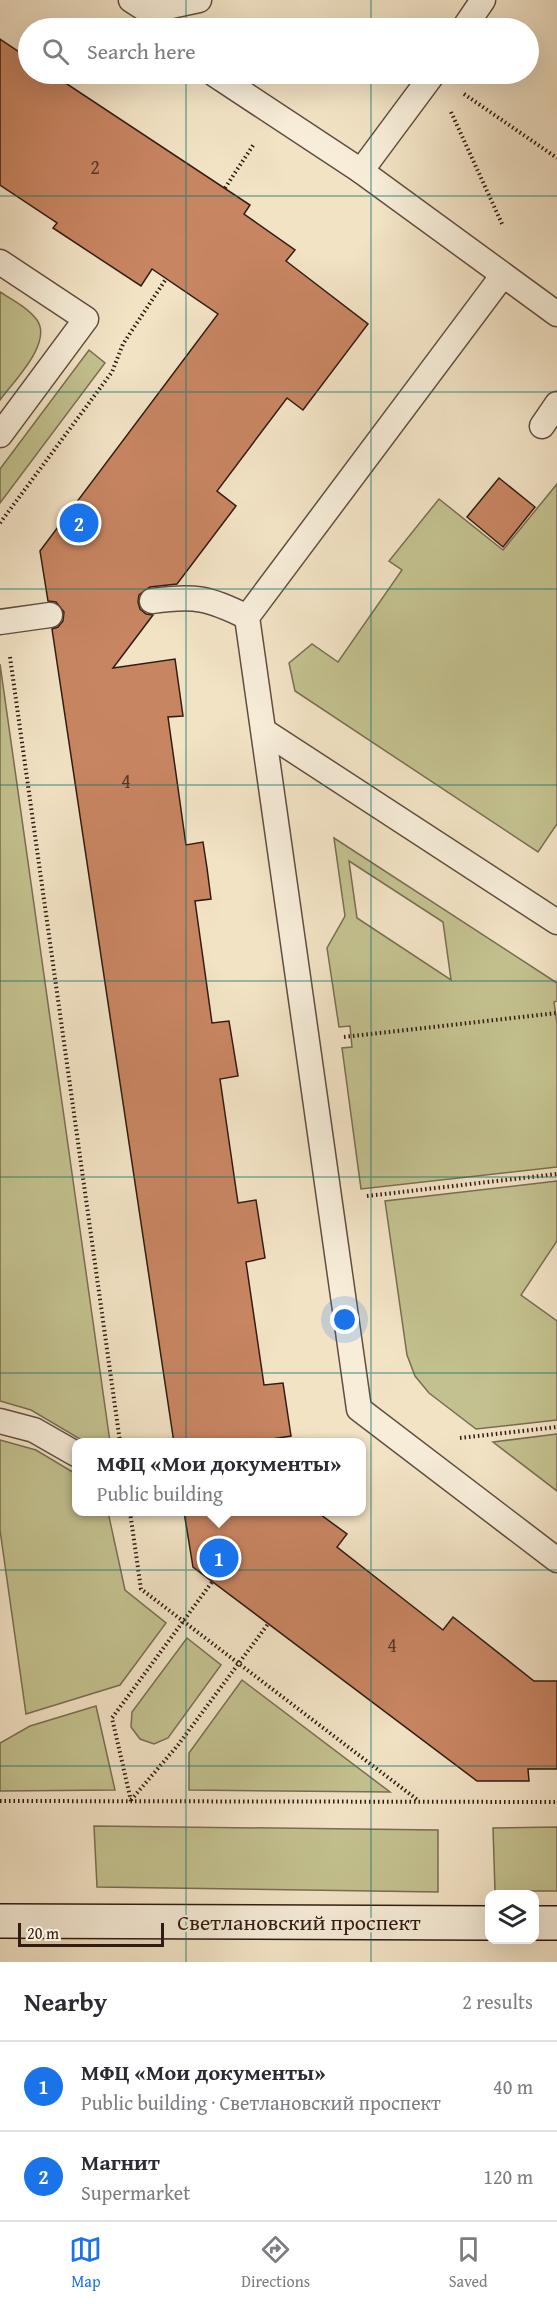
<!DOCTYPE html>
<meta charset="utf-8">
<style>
:root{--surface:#fff;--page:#f2f2f3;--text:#2b2b33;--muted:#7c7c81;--line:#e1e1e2;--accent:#1a73e8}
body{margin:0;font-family:"Gentium Book Plus",serif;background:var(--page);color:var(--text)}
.controls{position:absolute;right:18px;bottom:18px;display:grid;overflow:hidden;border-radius:12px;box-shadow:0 6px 24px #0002}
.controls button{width:54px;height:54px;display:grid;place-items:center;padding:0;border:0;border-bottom:2px solid var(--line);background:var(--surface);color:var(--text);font:30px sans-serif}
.scale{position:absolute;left:18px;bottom:15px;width:146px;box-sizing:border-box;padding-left:6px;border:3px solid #311c13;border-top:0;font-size:16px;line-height:21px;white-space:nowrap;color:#311c13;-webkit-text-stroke:4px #f7edd9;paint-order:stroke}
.you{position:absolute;left:345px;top:1320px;width:21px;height:21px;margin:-15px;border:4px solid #fff;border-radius:50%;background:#1a73e8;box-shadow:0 0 0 9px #1a73e833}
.badge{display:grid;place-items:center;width:39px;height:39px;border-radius:50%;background:var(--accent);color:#fff;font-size:20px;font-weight:700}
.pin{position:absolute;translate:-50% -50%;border:3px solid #fff;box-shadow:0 2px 6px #0006}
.popup{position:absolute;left:72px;top:1438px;width:294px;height:78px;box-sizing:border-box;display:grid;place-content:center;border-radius:12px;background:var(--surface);filter:drop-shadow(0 2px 4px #0005);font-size:20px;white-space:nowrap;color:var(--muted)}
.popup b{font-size:22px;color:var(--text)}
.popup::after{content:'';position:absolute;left:50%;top:100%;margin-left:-12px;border:12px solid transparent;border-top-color:var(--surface)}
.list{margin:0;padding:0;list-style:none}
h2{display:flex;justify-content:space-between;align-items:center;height:78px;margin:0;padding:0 24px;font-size:26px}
h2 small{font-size:20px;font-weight:400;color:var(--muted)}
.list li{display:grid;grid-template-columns:39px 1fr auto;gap:18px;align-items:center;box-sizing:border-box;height:90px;padding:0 24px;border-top:2px solid var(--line)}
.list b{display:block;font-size:22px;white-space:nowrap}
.list p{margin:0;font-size:20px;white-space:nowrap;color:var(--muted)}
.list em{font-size:20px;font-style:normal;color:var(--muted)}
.icon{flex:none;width:33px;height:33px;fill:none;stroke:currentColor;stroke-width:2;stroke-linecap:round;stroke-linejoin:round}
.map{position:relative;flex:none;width:557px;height:1962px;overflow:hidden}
.search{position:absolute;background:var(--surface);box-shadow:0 6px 24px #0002;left:18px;right:18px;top:18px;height:66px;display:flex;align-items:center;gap:15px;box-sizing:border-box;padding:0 21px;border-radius:33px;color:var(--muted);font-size:22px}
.sheet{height:258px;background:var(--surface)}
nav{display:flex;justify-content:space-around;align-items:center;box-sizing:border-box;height:84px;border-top:2px solid var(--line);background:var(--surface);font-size:16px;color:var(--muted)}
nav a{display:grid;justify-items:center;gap:3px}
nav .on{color:var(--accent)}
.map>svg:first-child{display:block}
.green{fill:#c3c18f;stroke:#7a6e51;stroke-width:1.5;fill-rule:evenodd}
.building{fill:#c88562;stroke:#311c13;stroke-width:1.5}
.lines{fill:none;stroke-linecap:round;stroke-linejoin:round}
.service-casing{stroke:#614e40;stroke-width:27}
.secondary-casing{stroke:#311c13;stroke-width:36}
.path{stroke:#311c13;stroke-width:4;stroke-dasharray:1.5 3;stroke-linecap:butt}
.service{stroke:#f7edd9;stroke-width:24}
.secondary{stroke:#f7edd9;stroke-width:33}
.grid{fill:none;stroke:#0f766e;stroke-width:1.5;stroke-opacity:0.55}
.labels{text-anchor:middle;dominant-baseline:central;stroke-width:4.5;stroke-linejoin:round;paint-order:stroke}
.number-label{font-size:20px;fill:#573627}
.street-label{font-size:22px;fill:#311c13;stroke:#f7edd9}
</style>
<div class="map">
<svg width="557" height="1962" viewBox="0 0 557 1962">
<rect width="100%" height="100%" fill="#f2e3c5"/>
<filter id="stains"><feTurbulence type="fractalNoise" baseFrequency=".00333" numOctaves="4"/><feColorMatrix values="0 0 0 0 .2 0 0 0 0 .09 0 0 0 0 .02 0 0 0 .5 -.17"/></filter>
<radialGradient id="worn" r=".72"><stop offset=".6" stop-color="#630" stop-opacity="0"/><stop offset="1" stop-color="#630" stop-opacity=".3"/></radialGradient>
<g class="green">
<path d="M0,292C13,300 28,308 37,320C53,343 13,382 0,400Z"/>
<path d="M89,350L105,363L0,503V469Z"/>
<path d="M557,484V824L538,852L295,691L289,663L312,644L338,662L402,570L389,561L439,499L503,550Z"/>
<path d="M0,664L110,1442H85L31,1410L0,1401Z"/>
<path d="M334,838L557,983V1001L554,1002L557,1024V1167L361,1189L342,1048L352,1047L350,1026L339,1027L327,948L345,916ZM349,861L443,922L451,980L357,918Z"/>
<path d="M557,1181V1241L521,1295L557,1321V1420L476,1429L429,1393L415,1376L407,1355L385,1201Z"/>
<path d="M557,1434V1491L493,1442Z"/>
<path d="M0,1440L36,1450L76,1474V1512H108L125,1590L166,1623L120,1685L26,1714L0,1530Z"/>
<path d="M187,1638L221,1665L168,1738L154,1744L140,1739L131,1727L132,1712Z"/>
<path d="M242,1680L390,1792L189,1790V1753Z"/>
<path d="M96,1706L115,1790L0,1791V1743L30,1726Z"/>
<path d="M94,1826L438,1830V1892L97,1887Z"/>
<path d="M557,1827V1891H495L493,1828Z"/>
</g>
<g class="building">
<path d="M0,39L28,58V74H52L250,205L244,214L295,250L286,261L368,324L303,410L287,398L217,491L236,506L177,584L150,587L139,595L138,602L140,609L146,614L153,615L113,668L175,659L183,716L168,717L186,845L203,842L207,868L211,899L195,901L212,1023L229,1021L238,1076L220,1079L238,1203L256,1200L265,1258L246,1262L264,1385L283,1383L291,1436L271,1439L272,1443H174L52,629L58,627L63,621L64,612L56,602L48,601L40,551L218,314L152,269L141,286L53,228L57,223L0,185Z"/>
<path d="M499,478L535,507L503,547L467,517Z"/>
<path d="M184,1512H317L347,1534L337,1547L443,1630L453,1617L534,1681H557V1769H528L529,1781H477L193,1567Z"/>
</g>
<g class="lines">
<defs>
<g id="service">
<path d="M131,0L148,11L166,28"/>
<path d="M148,11L199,0"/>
<path d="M464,28L483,0"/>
<path d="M214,74L361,171L557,314"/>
<path d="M361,171L433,74"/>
<path d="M0,262L86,319L0,435"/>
<path d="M503,275L247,617L359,1409L557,1560"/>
<path d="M542,426L557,404"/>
<path d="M152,601C195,595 209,598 247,617"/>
<path d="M0,622L50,615"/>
<path d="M264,731L557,922"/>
<path d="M0,1421L34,1430L76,1454"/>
</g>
<g id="secondary">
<path d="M0,1921L490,1923"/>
<path d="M534,1923H557"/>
</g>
</defs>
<use href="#service" class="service-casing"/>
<use href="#secondary" class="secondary-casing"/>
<g class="path">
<path d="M464,94L557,158"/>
<path d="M451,112L503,226"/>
<path d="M225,188L254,144"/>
<path d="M0,523L112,372L123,344L166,279"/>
<path d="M10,657L120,1442"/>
<path d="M344,1037L557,1013"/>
<path d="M367,1196L557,1174"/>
<path d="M460,1438L557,1427"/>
<path d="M130,1512L141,1589L419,1801"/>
<path d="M131,1800L178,1745L268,1624"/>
<path d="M0,1801L557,1802"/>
<path d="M131,1801L112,1718L212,1582"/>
</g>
<use href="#service" class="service"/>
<use href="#secondary" class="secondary"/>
</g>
<path class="grid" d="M186,0V28M371,0V28M186,74V1962M371,74V1962M0,196H557M0,392H557M0,589H557M0,785H557M0,981H557M0,1177H557M0,1373H557M0,1570H557M0,1766H557"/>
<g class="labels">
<g class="number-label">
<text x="95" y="166">2</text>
<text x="126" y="780">4</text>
<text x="392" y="1644">4</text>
</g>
<g class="street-label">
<text x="299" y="1922">Светлановский проспект</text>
</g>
</g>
<rect width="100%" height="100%" filter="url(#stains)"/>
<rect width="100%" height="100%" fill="url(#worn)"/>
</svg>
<div class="controls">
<button><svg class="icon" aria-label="layers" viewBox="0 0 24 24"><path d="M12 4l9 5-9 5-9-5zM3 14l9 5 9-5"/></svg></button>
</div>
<div class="scale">20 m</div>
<div class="you"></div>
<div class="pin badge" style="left:219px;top:1558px">1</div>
<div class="popup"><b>МФЦ «Мои документы»</b>Public building</div>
<div class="pin badge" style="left:79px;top:523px">2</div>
<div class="search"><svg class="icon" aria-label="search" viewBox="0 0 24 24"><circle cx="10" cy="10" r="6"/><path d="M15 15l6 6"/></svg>Search here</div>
</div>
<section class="sheet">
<h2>Nearby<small>2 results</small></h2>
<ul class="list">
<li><span class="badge">1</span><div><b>МФЦ «Мои документы»</b><p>Public building · Светлановский проспект</p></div><em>40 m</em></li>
<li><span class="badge">2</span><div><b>Магнит</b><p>Supermarket</p></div><em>120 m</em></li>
</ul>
</section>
<nav>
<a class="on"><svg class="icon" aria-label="map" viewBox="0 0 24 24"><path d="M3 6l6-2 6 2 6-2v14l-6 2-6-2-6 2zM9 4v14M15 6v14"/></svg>Map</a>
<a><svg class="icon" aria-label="directions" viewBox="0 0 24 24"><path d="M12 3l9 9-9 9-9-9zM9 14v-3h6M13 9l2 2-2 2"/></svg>Directions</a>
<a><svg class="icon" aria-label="saved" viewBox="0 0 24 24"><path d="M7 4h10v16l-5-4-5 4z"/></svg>Saved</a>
</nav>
